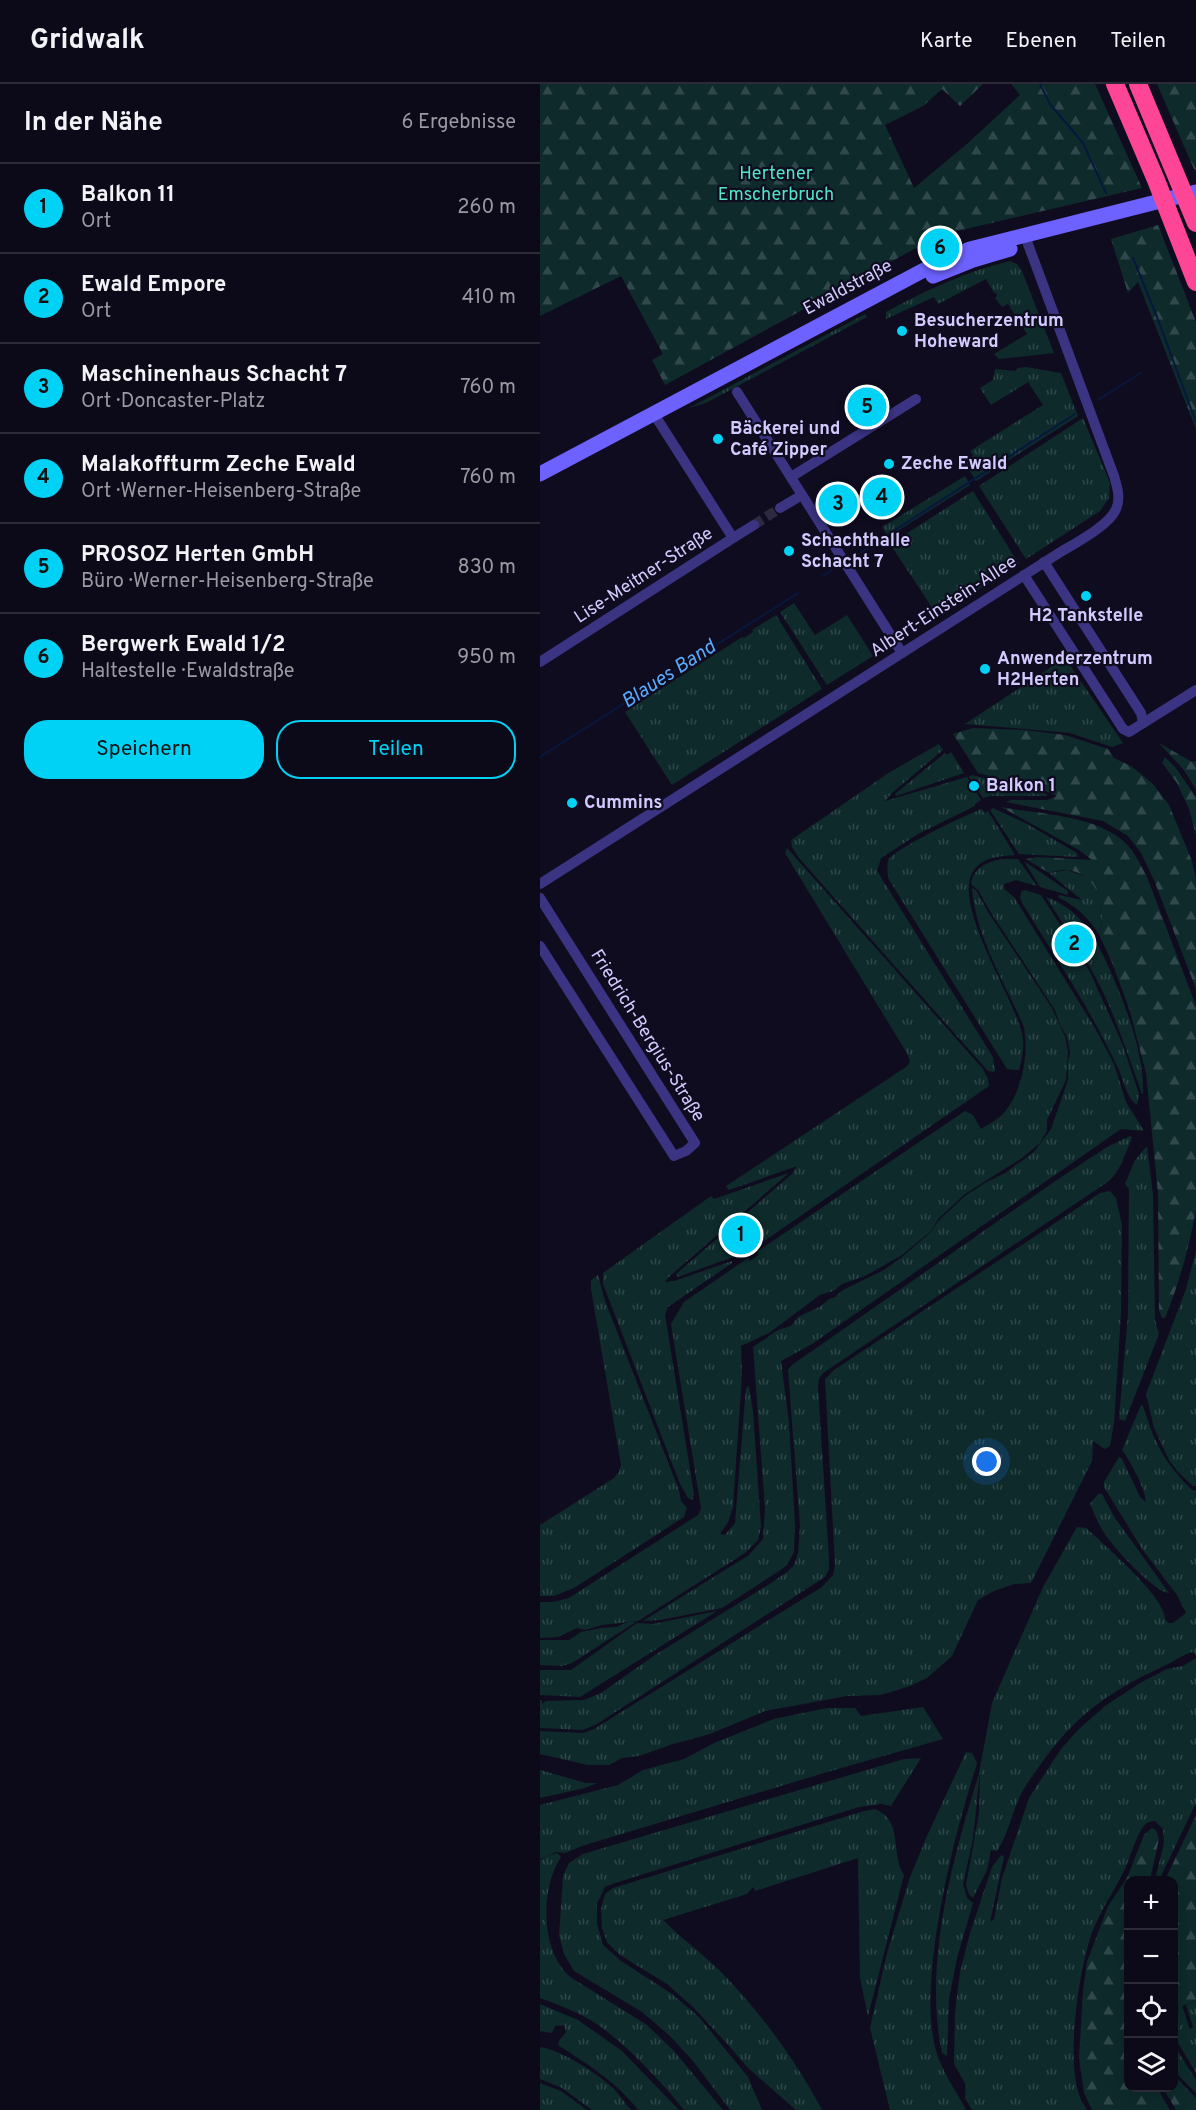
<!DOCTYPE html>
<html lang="de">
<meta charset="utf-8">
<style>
:root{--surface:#0c0918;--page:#1a1725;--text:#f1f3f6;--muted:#9a9aa2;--line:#2c2a37;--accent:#00d2f6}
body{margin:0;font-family:Overpass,sans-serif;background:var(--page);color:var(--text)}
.controls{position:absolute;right:18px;bottom:18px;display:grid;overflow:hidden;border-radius:12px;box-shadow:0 6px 24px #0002}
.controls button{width:54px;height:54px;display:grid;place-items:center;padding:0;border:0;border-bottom:2px solid var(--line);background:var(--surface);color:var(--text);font:30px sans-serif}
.you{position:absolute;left:447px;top:1378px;width:21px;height:21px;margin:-15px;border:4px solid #fff;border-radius:50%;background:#1a73e8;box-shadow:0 0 0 9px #1a73e833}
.badge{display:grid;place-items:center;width:39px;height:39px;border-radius:50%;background:var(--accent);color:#111;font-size:20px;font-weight:700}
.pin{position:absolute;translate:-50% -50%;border:3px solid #fff;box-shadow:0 2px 6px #0006}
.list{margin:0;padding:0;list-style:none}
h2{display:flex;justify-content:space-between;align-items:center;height:78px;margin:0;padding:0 24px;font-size:26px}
h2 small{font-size:20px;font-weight:400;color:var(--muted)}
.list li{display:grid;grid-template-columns:39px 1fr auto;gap:18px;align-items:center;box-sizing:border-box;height:90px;padding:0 24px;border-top:2px solid var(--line)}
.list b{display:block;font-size:22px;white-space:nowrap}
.list p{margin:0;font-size:20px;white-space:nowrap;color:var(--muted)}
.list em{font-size:20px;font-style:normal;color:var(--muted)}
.actions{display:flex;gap:12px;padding:18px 24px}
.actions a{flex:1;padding:14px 0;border:2px solid var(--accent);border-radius:24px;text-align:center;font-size:21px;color:var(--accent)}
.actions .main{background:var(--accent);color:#111}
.icon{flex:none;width:33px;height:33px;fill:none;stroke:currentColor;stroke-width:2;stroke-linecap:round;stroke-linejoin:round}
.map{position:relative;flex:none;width:656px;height:2026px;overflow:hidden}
header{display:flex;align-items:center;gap:36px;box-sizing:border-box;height:84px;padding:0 30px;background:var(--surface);border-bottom:2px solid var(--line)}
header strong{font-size:28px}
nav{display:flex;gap:33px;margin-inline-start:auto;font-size:21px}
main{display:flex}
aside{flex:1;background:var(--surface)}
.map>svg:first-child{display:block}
.grass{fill:url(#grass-tufts)}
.forest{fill:url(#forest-firs)}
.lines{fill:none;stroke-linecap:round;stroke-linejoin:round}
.stream{stroke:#07183e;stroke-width:2}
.minor-tunnel{stroke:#2d2941;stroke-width:10;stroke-dasharray:10 5;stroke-linecap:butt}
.minor{stroke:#3a3482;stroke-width:10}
.secondary{stroke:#6d62ff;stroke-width:15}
.motorway{stroke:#ff4696;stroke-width:18}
.poi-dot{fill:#00d2f6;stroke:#100c20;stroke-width:2}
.labels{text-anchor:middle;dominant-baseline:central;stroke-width:4.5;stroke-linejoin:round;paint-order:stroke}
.park-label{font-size:18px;fill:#51e5c6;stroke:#100c20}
.street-label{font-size:18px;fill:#d3cbff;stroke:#100c20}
.poi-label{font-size:18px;font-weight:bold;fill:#d3cbff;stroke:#100c20;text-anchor:start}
.water-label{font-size:20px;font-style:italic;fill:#59abff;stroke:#100c20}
</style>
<header>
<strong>Gridwalk</strong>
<nav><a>Karte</a><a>Ebenen</a><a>Teilen</a></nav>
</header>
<main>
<aside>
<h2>In der Nähe<small>6 Ergebnisse</small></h2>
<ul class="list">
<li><span class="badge">1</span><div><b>Balkon 11</b><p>Ort</p></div><em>260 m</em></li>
<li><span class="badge">2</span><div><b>Ewald Empore</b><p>Ort</p></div><em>410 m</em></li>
<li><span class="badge">3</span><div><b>Maschinenhaus Schacht 7</b><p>Ort · Doncaster-Platz</p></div><em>760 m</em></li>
<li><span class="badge">4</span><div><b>Malakoffturm Zeche Ewald</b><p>Ort · Werner-Heisenberg-Straße</p></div><em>760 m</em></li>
<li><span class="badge">5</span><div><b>PROSOZ Herten GmbH</b><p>Büro · Werner-Heisenberg-Straße</p></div><em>830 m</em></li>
<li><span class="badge">6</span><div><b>Bergwerk Ewald 1/2</b><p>Haltestelle · Ewaldstraße</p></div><em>950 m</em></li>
</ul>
<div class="actions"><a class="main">Speichern</a><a>Teilen</a></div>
</aside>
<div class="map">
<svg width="656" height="2026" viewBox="0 0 656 2026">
<defs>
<pattern id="grass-tufts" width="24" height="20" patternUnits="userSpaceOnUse" patternTransform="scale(1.5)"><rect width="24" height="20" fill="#0e2a2b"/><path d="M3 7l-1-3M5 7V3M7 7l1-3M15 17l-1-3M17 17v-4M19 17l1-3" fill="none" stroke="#30484b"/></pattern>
<pattern id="forest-firs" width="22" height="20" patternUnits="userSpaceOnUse" patternTransform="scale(1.5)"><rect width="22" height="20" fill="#0e2a2b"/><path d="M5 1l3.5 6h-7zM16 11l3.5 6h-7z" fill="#30484b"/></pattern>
</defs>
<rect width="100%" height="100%" fill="#100c20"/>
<g class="grass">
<path d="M470,177L477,180L482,187L514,269L459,275L454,270L487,250L468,220L462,223L455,214L457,212L456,209H454L446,195L398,220L394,213L346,235V228C384,207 427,187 470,177Z"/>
<path d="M325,230L327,233L166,319L149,324Z"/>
<path d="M486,283L521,289L538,332L436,397L425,379L431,376L433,371L430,367L503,321L488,298L451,321L440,304L453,296L455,285L475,287L478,284Z"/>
<path d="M543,334L570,399L569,414L560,427L486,475L439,402Z"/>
<path d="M425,392L430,401L348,453L342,443Z"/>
<path d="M433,407L479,480L397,531L350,460Z"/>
<path d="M254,519L275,551L307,531L333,572L287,601L240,528Z"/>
<path d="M236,531L282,605L132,701L85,628L202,553L204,554L213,548L212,546Z"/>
<path d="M525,574L583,659L572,663L530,649L425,640Z"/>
<path d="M399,660L403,666L353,708L345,717L427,693L441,716L435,720V722L378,750L341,774L337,787L453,973L455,988L448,987L259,774L252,763L251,756L350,688Z"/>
<path d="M411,668L424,689L356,712L355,710L405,669L407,671Z"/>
<path d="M432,691L507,710V712H451L443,714L429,693Z"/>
<path d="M453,724L487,740L537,769L538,773L479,770L450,726Z"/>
<path d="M442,725L444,729L448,727L475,771C461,772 443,773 434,786C410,819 475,914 482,950C485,962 482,975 479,986L467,985L348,794C348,788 346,781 349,775C357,764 427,730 442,725Z"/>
<path d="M247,764L443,985L448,995L449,1002L217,1162H212L210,1159L203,1164L205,1167L201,1170L138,1193L136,1190L252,1090L257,1082L189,1106L186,1102L366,983L370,978L368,971L245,769Z"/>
<path d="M463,775H478L497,802L476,796L464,800V805L474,813L555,944L574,980L586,1018L604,1047L581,1045L272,1260L241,1277L249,1339L255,1439L254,1468L247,1481L239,1487L182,1524L120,1536L103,1537L209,1471L223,1455L225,1425L213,1263L238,1246L251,1242L258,1233L281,1222L289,1215L295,1213L303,1206L344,1186L362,1173L391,1148L398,1137L425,1112L445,1099L465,1089L494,1068L511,1045L528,996V978L530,969L527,953L520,941L515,926L450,827L438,806L431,800C433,784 448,777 463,775Z"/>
<path d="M484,777L528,807V811L500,803Z"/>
<path d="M527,786C534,789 545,791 550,796C564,809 564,835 559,851C548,833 537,823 518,813L519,811L542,816L509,789Z"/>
<path d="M432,804L436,806L448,828L512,924L525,953L528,968L526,996L507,1036V1047L500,1059L482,1074L425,1110L398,1135L391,1147L362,1171L325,1192L302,1200L293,1207L280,1211L229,1249L201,1262L202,1291L193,1423L188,1438L180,1450L185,1451L195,1439L206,1304L209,1302L213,1327L221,1443L218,1456L205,1469L98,1537L62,1541L45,1546L37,1544L18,1553L0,1554V1518H13L29,1514L158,1431L161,1424L131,1240L144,1218L208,1174L210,1177L218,1171V1167L425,1027L433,1031L441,1045C447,1041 455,1037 461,1032C482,1011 489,971 484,943C465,898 436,854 432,804Z"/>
<path d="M484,806L501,811L526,850L524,858L532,870L537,867L549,886L582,959L599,1010L597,1021C585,1012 584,995 577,982C550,925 515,872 482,819L480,814L481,808Z"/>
<path d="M506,813C526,820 539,832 551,849H542L540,856L536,851L529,849Z"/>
<path d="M553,851C575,894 605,961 603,1010H602C584,961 569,909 539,866L544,863L541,858L547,857Z"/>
<path d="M590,1052L592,1053C586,1068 581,1086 569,1097L283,1289L279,1295L278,1302L289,1475V1485L285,1493L57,1640L43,1646L0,1644V1616H2V1620L6,1617L44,1616L61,1609L115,1571L228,1501L247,1488L254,1481L258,1469L260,1442L248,1286L252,1281L511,1100L567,1063Z"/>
<path d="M607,1062L613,1111L615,1236L619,1250L585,1337L579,1335L588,1230L589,1105L585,1100L595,1076Z"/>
<path d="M249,1089L130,1192L125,1198L134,1197L192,1177V1179L128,1223L125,1231L154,1410L153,1416L148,1414L140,1400L63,1200V1189L171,1112L174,1115Z"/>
<path d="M570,1107L576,1114L582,1141L581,1229L574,1339L570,1362L565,1365L553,1357L552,1377L491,1499L474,1500L454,1507L438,1516L412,1572L387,1594L370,1602L341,1611L307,1612L225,1627L170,1650L133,1660L99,1672L82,1674L69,1681H48L0,1670V1647L43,1649L54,1645L282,1503L293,1491L295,1481L285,1295L294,1286L560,1109Z"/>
<path d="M656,1167V1402H653L638,1388L629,1376L614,1344L606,1310L646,1205Z"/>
<path d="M58,1191L65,1217L139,1406L141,1417L147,1424L144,1433L34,1504L14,1512H0V1441L74,1394L79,1388L81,1381L51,1205V1196Z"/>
<path d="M601,1321L603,1322C615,1360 624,1378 652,1406L656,1407V1571L653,1568C641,1571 635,1577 624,1582C570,1607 538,1629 503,1677C496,1687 488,1697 482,1708C472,1727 469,1749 457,1767L451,1766L447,1786L433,1814L429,1810L426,1801L439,1729L440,1684L452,1619L503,1503L537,1443L546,1444C563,1460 627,1514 625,1536L629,1539H633L646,1529L637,1511L602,1465L564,1403V1398L579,1373L582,1375L600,1413L606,1418C605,1404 590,1377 582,1366Z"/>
<path d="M558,1410H562L575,1434L629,1509C616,1509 579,1469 570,1457C561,1446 556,1434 550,1420Z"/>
<path d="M177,1527L40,1613L0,1611V1586H31L97,1539L113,1540Z"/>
<path d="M88,1538H96L32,1579L22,1582L0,1581V1556H29L41,1548L61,1544L76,1543Z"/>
<path d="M656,1574V1719L619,1796H615L624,1759L623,1745L615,1737C613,1737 608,1738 607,1739C598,1745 590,1774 585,1785C575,1806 562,1824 553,1846C539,1883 526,1972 539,2010C540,2015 544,2021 547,2026H432L425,2014L426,2001L414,1980L415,1928L420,1888L430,1849L452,1783L461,1771L464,1773L450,1838L454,1835L462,1794L489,1714L521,1665L538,1646L565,1622L600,1599L627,1585L643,1582Z"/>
<path d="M383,1623L403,1655L284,1689L42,1762L25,1769L16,1768L0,1775V1721L78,1701L103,1686L144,1675L174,1659L234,1635L287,1624H315L321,1632Z"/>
<path d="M426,1668L432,1669L437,1679C417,1743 401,1807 393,1874C390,1908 387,1946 400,1978C407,1995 418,2010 426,2026H350L330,1944L347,1869L370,1793L387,1752Z"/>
<path d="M381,1674L351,1722L341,1720L319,1723L75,1799L65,1803L57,1820V1840L63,1861L81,1877L132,1910L159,1933L208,1993L222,2026H190L153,1977L130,1952L102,1928L34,1887L24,1870L19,1851L23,1792L29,1779L43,1770L364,1675Z"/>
<path d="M0,1686L46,1699H57L45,1704L0,1714Z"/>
<path d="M440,1687L433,1755L423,1800L427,1814L433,1819L417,1874L409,1915L407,1972L402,1969C383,1880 413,1772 440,1687Z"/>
<path d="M335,1725C364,1737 350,1769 364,1791L328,1932L320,1894L318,1774L215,1807L213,1803L207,1810L123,1836C140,1853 160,1868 178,1885C219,1926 255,1975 282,2026H256L207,1983L191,1964L153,1923L127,1900L80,1871L67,1858L62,1844L61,1825L65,1810L73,1804L324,1727Z"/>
<path d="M17,1769L21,1773C0,1805 0,1866 30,1893L107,1941L134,1967L183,2026H144C123,1999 77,1950 47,1934C32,1926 16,1920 0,1914V1776L7,1772Z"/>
<path d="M656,1916V1989L634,1952V1926L642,1922L650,1945L653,1943L646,1921Z"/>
<path d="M0,1920L38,1936L82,1967L139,2026H98C77,1998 47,1980 18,1961L19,1957L26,1948L24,1941L15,1942L12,1949L0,1947Z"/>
<path d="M634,1961L656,1996V2009L634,1987Z"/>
<path d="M0,1963C21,1966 57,1989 73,2004C79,2010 85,2019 91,2026H52L22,2004L0,1995Z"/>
<path d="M0,1999L21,2007L47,2026H0Z"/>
</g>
<g class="forest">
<path d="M0,0H443L420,22L402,5L383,22L345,41L374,104L428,59L480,11L471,0H555L602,104L400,151L125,301L112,276L123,270L81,192L0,232Z"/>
<path d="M617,0H656V87L654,85Z"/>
<path d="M618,141L656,238V345L598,198L588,209L571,155Z"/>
<path d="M433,644L484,646L525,651L568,665L574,674L591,682L613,700L629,721L652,777L656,795V905L614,796L601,769L588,752L563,737L466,718L471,716H507L517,712L508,708L438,689L413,650Z"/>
<path d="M619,659L652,678L656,677V705L643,685Z"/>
<path d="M625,673L635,683L656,713V751L649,725L637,699L622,679Z"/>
<path d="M461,723C498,730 551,731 581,755C593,764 600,780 607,793L656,922V1126C649,1163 639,1200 625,1234H622L619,1226L618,1109L606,989L589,924L571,876L559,851C567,825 560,791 528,786C522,785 514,788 509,789L486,775L497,773L552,776L539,766Z"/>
<path d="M656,1731V1916L634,1926V1796H625Z"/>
<path d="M612,1744L616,1746L619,1755L610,1796H588V2004H617L630,2026H552L544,2009L539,1974L543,1907L547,1878L568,1822L587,1794L604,1751Z"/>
<path d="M634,1991L656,2014V2026H636L623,2004H634Z"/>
</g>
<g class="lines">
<g class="stream">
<path d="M500,0L510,20L543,59L566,109"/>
<path d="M593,174L617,233L656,338"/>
<path d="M558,316L601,289"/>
<path d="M321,468L535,330"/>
<path d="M283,492L291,487"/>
<path d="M0,673L258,509"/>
</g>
<path class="minor-tunnel" d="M214,441L240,424"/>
<g class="minor">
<path d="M197,308L362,569"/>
<path d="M251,393L376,315"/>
<path d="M240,424L262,411"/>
<path d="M193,454L214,441"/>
<path d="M504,478L601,629L603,639"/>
<path d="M484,491L583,645L589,648L656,606"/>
<path d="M0,578L193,454L114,330"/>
<path d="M0,800L519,469C534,460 570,441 576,425C581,415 577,402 574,392L485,152"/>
<path d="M0,814L155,1059L146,1067L134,1072L0,862"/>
</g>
<g class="secondary">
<path d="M393,192L433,176L470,165"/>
<path d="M0,390L403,176L430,165L656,108"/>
</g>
<g class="motorway">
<path d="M575,0L616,96L656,198"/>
<path d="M598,0L656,139"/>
</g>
</g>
<g class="poi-dot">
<circle cx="362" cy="247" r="6"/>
<circle cx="178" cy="355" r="6"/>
<circle cx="349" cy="380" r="6"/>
<circle cx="249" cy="467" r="6"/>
<circle cx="546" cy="512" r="6"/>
<circle cx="445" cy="585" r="6"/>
<circle cx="434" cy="702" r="6"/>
<circle cx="32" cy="719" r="6"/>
</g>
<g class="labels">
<g class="park-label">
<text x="236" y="90">Hertener<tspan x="236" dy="21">Emscherbruch</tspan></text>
</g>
<g class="street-label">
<text transform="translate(308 204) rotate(-28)">Ewaldstraße</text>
<text transform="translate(104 492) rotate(-33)">Lise-Meitner-Straße</text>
<text transform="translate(404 523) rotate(-33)">Albert-Einstein-Allee</text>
<text transform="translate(107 952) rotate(58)">Friedrich-Bergius-Straße</text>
</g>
<g class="poi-label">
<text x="374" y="237">Besucherzentrum<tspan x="374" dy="21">Hoheward</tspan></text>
<text x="190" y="345">Bäckerei und<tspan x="190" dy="21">Café Zipper</tspan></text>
<text x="361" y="380">Zeche Ewald</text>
<text x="261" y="457">Schachthalle<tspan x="261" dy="21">Schacht 7</tspan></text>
<text x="546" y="532" text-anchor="middle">H2 Tankstelle</text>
<text x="457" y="575">Anwenderzentrum<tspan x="457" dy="21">H2Herten</tspan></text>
<text x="446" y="702">Balkon 1</text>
<text x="44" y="719">Cummins</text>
</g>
<g class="water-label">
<text transform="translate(129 591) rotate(-33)">Blaues Band</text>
</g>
</g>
</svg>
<div class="controls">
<button>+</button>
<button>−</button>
<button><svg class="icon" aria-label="locate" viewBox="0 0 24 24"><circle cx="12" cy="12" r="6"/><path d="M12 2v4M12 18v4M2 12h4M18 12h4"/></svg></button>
<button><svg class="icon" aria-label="layers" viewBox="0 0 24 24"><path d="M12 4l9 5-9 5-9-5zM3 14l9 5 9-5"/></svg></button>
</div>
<div class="you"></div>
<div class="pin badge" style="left:201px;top:1151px">1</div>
<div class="pin badge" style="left:534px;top:860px">2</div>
<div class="pin badge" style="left:298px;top:420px">3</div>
<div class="pin badge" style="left:342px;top:413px">4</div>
<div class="pin badge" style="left:327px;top:323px">5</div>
<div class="pin badge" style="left:400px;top:164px">6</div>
</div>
</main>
